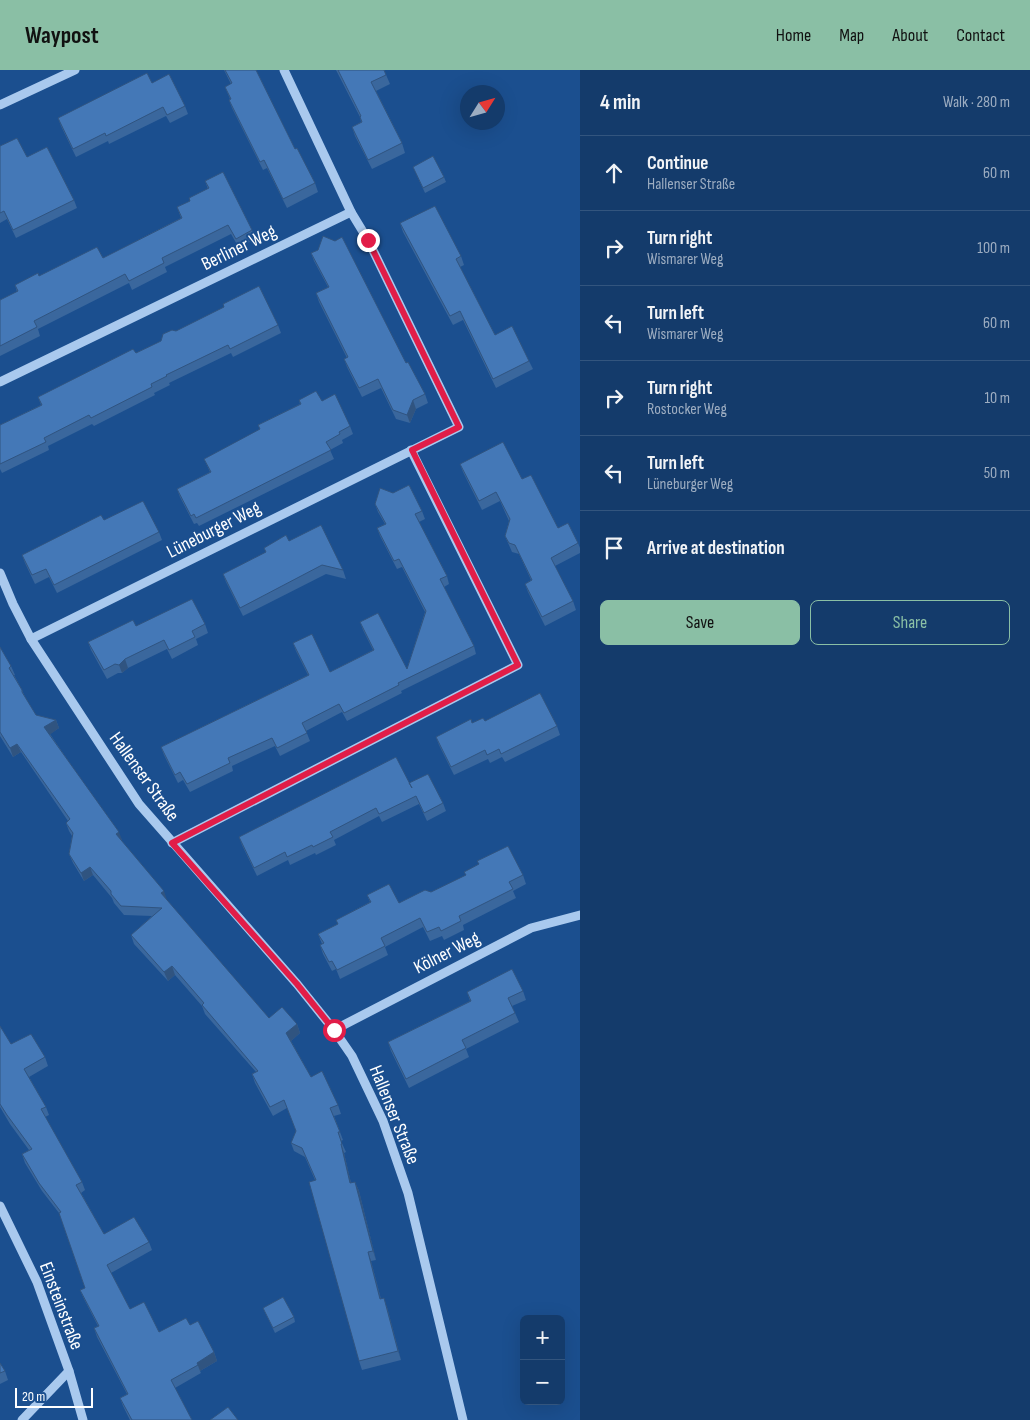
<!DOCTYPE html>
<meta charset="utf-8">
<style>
:root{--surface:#143b6b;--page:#1d4271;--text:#f1f3f6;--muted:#9dadc1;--line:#33557e;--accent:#8abfa5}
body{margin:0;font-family:"Sofia Sans Condensed",sans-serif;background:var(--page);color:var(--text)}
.controls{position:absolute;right:15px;bottom:15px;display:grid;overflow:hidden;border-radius:8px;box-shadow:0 5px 20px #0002}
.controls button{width:45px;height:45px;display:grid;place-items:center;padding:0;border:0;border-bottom:1px solid var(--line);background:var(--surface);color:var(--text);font:25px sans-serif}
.compass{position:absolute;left:460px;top:15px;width:45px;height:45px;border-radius:50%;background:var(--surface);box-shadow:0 5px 20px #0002;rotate:53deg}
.scale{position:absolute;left:15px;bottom:12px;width:78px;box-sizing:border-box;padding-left:5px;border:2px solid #fff;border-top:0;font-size:14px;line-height:18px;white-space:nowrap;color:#fff;-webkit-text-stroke:4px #1b4f8f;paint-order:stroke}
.stop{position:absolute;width:15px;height:15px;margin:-11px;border:4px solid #e11d48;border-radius:50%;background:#fff}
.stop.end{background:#e11d48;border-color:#fff;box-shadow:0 1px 5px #0008}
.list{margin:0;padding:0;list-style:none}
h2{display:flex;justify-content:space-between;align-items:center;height:65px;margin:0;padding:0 20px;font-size:21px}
h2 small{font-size:16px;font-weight:400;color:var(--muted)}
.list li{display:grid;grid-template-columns:32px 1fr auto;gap:15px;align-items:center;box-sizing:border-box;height:75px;padding:0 20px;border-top:1px solid var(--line)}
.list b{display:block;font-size:19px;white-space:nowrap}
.list p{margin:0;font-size:16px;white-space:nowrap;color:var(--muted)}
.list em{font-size:16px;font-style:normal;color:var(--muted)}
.actions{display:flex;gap:10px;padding:15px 20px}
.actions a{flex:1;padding:11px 0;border:1px solid var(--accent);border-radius:8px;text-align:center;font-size:18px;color:var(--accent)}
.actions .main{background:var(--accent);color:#111}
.icon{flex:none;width:28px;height:28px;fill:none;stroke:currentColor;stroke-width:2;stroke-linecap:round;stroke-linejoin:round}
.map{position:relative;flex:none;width:580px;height:1350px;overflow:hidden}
header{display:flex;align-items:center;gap:30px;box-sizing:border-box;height:70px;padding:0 25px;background:var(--accent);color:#111}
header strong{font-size:24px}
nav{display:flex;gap:28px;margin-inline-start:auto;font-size:18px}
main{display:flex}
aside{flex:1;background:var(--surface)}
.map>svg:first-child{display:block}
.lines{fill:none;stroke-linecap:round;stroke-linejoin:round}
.minor{stroke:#a9c9ee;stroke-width:9}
.wall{fill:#3a679d}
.shaded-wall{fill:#305480}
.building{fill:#4478b7;stroke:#305480}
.route{stroke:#e11d48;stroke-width:6}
.labels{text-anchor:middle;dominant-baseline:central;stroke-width:4;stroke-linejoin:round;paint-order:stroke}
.street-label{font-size:19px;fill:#fff;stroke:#1b4f8f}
</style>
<header>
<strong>Waypost</strong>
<nav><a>Home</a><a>Map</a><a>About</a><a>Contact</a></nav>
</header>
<main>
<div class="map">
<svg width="580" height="1350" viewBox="0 0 580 1350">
<rect width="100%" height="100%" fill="#1b4f8f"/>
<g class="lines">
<g class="minor">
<path d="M0,35L75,0"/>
<path d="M0,312L351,142L284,0"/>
<path d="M0,503L13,534L31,569L139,734L297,914L334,960L352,986L383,1051L408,1123L463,1350"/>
<path d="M31,569L459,357L368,170L351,142"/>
<path d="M172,773L518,595L411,380"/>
<path d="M334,960L531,858L580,845"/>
<path d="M0,1136L37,1212L69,1301L83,1350"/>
<path d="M22,1350L69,1301"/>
</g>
</g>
<g class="wall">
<path d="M224,0H256L295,79L315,113L318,122L287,138L267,98L263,100L232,38L229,30L230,29L225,17L231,14Z"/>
<path d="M336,0H384L390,14L376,21L402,73L405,83L372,99L355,66L352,57L361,52L360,47Z"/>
<path d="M152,13L185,36L188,44L170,53L166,46L109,74L108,71L76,87L61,56L58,48Z"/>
<path d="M0,76L27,87L74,130L77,138L16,168L7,149L0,153Z"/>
<path d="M413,97L444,107L446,112L425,123Z"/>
<path d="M205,111L252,160L255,169L239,178L231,164L165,197L167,202L132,220L129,213L38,259L40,266L0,286V230L17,222L15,215L39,206L103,188L181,148L177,137L190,131L208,119Z"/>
<path d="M400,153L461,186L464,195L460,197L495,265L529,291L533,299L496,318L463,250L453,255L403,162Z"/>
<path d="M311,183L406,293L425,324L428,333L416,339L410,353L396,349L381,318L362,327L347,297L344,289L347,288L319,232L316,223L328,217L314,191Z"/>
<path d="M278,255L281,263L233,287L231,283L169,313L170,315L154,323L155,325L94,356L92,354L48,376L49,380L2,403L0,399V355L41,335L38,327L136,283L161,271L176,261Z"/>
<path d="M299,330L322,331L350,356L353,364L342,370L343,373L330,380L334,389L199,456L197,453L194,454L180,427L177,419L210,402L204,389L260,360L258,355L300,334Z"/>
<path d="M460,394L522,409L558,458L578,473L580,478V483L555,496L573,531L576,540L545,556L528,522L525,514L531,510L519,484L512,482L505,466L509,451L500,431L482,440L463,402Z"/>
<path d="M375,434L422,441L425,449L419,452L447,506L449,514L444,517L474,576L476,584L401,621L402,623L347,651L342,642L306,661L310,671L280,686L275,676L232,696L233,701L190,722L183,710L178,713L164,685L161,677L308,605L296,581L293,573L330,602L373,580L363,560L360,552L407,599L425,542L402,497L397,499L380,466L377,458L385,454L378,442Z"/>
<path d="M104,450L159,462L162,470L57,523L49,507L35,514L25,493L22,485Z"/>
<path d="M289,471L343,500L346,509L326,504L243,546L226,512L223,504L266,483L264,478Z"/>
<path d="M205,554L208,563L196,569L198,575L172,589L167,579L128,598L122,603H118L107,609L91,580L88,572L136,556Z"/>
<path d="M0,577L11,596L15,605H14L22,620L25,627L36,645L56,650L59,658L50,664L122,770L121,771L166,830L269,948L297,954L300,963L291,971L311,1007L338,1035L341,1044L334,1046L343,1070L341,1071L346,1082L344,1083L351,1113L355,1112L359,1121L376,1190L371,1191L381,1229L387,1237L401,1290L362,1300L359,1291L315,1110L305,1087L294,1081L291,1073L296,1061L287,1038L273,1046L255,1013L252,1004L256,1002L205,944L202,936L175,905L168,911L134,874L131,865L152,846L124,845L114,833L112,828L93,805L84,811L73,793L69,784L72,766L69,761L66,753L68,751L21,682L13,687L0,666Z"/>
<path d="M485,651L557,656L560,665L505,692L502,687L490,693L488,689L454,705L439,675L436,667L472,653Z"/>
<path d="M409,714L443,733L446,741L427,751L419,734L382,752L379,746L334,770L336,775L316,785L315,783L290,795L288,790L257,806L242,775L239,767Z"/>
<path d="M523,805L526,814L513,821L516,828L463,855L464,860L444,870L442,866L430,871L423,857L385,877L388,885L340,909L336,899L332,901L323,884L320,875L322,874L318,864L338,854L336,850L370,832L367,825L399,833L431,822Z"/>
<path d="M523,921L526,930L512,936L519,952L466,979L469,987L409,1018L391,981L388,972L470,931L467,922Z"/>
<path d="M0,956L11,974L45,987L48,996L29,1007L46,1037L49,1045L45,1047L82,1112L85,1120L81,1123L104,1164L149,1172L152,1180L111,1203L130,1239L159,1262L190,1255L214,1282L217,1291L200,1301L201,1303L175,1318L192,1350H130L123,1336L120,1328L127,1324L97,1267L94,1258L98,1256L84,1229L80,1220L85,1218L59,1143L42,1121L25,1093L22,1084L29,1080L10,1054L0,1037Z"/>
<path d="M263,1238L294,1247L295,1252L275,1263Z"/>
<path d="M0,1293L5,1301L8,1310L0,1314Z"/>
</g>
<g class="shaded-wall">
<path d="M413,330L416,339L410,353L407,345Z"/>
<path d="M125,589L128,598L122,603L119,595Z"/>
<path d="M56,650L59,658L48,666L44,657Z"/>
<path d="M17,674L21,682L13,687L10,678Z"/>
<path d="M119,762L122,770L119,773L116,764Z"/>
<path d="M90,797L93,805L84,811L81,803Z"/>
<path d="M164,821L167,830L164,832L161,823Z"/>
<path d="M172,896L175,905L168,911L164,902Z"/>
<path d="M297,954L300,963L290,972L286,963Z"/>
<path d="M341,1074L344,1083L353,1122L350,1113Z"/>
<path d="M355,1112L359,1121L376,1190L373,1181Z"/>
<path d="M368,1182L371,1191L383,1238L380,1229Z"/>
<path d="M384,1228L387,1237L401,1290L398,1281Z"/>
<path d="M214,1282L217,1291L200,1301L197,1293Z"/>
</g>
<g class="building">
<path d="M225,0H256L295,79L297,78L315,113L283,129L264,90L260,92L229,30L231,29L225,17L232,13Z"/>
<path d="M338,0H384L386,5L371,12L402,73L368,90L352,57L362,52L360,47L361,46Z"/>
<path d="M147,3L152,13L169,4L185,36L167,45L163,37L106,66L105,63L73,79L58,48Z"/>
<path d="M17,68L27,87L47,77L74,130L13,160L4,141L0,143V76Z"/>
<path d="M433,86L444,107L423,118L413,97Z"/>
<path d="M223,102L252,160L236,169L228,155L162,188L164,193L129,211L125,204L34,251L37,257L0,276V230L18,221L15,215L38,203L39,206L97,177L103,188L182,148L177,137L190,131L189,128L209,118L205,111Z"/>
<path d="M435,136L461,186L456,189L495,265L512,256L529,291L493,309L460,241L450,246L400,153Z"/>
<path d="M323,166L335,171L342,167L406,293L408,292L425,324L413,330L407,345L393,340L378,309L359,318L344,289L348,287L316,223L329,217L311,183L318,180Z"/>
<path d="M259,216L278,255L230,279L228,275L166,305L167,306L151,314L152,317L91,348L89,345L44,368L46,372L0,394V355L42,335L38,327L133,279L136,283L161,271L163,264L172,260L176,261L224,237L223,234Z"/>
<path d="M316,321L322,331L335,324L350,356L339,362L340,364L326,372L331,380L196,448L194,444L191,446L177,419L211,402L204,389L260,359L258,355L301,334L299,330Z"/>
<path d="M503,372L522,409L531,405L558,458L568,453L578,473L551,488L573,531L542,547L525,514L532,510L515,475L509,473L505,466L510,449L496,422L479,431L460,394Z"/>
<path d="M409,415L422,441L415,444L447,506L440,509L474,576L398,613L399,615L344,643L339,634L302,653L307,663L277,678L272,668L228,688L230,693L187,714L180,702L175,705L161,677L309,605L293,573L312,564L330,602L374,580L360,552L378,543L407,599L426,541L399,489L394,491L377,458L386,454L375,434L380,418L393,423Z"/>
<path d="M143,431L159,462L54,515L46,499L32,505L22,485L101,445L104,450Z"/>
<path d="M321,455L343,500L322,495L240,538L223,504L266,482L264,478L286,465L289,471Z"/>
<path d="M192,529L205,554L192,561L195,567L169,580L164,570L125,589L119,595L115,594L104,600L88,572L133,550L136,556Z"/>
<path d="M0,577L11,596L9,598L22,620V622L36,645L56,650L44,657L119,762L116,764L164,821L161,823L269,948L282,937L297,954L286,963L311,1007L322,1001L338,1035L330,1038L340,1062H338L342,1074H341L350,1113L355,1112L373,1181L368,1182L380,1229L384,1228L398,1281L359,1291L309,1112L316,1110L302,1078L291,1073L296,1061L284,1030L270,1037L252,1004L258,1001L202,935L204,933L172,896L164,902L131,865L162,838L121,836L111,824V821L90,797L81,803L69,784L73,763L66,753L70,749L17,674L10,678L0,662Z"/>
<path d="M540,623L557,656L501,684L499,679L487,685L485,680L451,697L436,667L471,649L472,653L483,648L485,651Z"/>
<path d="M396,687L412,718L409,713L428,704L443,733L424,743L416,726L379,744L376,738L330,762L333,767L313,777L312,775L287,787L285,782L254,798L239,767Z"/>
<path d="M508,776L523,805L509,812L513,819L459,846L461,851L441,861L439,857L427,862L420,848L381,868L385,876L337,900L332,891L329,892L320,875L324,873L318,864L338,854L336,850L371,832L367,825L389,814L399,833L425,820L431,822L466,805L464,802L479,794L477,791Z"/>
<path d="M512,899L523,921L508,928L515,943L462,970L466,978L406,1009L388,972L471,931L467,922Z"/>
<path d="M0,956L11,974L31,964L45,987L24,999L46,1037L41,1039L82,1112L76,1115L104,1164L134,1147L149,1172L107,1195L130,1239L144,1232L159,1262L186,1248L190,1255L198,1251L214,1282L197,1293L198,1295L171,1310L192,1350H132L120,1328L128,1324L94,1258L99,1256L80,1220L85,1218L59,1143L61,1142L39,1113L22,1084L32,1079L7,1045L0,1034Z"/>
<path d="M283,1227L294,1247L273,1258L263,1238Z"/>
<path d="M0,1293L5,1301L0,1303Z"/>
<path d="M228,1337L238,1350H210Z"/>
</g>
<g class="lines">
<path class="route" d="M334,960L297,914L172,773L518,595L412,380L459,357L368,170"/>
</g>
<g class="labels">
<g class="street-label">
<text transform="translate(239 178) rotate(-26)">Berliner Weg</text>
<text transform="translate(214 460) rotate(-27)">Lüneburger Weg</text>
<text transform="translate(144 707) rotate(54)">Hallenser Straße</text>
<text transform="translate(447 883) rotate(-27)">Kölner Weg</text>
<text transform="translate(394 1045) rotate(68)">Hallenser Straße</text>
<text transform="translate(61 1236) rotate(69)">Einsteinstraße</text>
</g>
</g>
</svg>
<div class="controls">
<button>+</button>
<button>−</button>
</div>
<svg class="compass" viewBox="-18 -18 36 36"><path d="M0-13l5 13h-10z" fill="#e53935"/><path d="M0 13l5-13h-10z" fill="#9dadc1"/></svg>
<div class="scale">20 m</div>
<div class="stop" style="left:334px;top:960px"></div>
<div class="stop end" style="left:368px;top:170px"></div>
</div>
<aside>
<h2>4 min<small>Walk · 280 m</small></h2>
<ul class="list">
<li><svg class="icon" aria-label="ahead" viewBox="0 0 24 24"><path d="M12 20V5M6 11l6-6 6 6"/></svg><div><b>Continue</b><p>Hallenser Straße</p></div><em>60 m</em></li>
<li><svg class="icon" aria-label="right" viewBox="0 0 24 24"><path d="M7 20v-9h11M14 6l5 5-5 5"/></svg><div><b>Turn right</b><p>Wismarer Weg</p></div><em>100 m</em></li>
<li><svg class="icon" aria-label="left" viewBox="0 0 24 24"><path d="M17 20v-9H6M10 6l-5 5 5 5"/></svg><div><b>Turn left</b><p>Wismarer Weg</p></div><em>60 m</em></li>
<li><svg class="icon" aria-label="right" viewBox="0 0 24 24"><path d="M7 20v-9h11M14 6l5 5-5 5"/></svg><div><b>Turn right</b><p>Rostocker Weg</p></div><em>10 m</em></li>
<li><svg class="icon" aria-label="left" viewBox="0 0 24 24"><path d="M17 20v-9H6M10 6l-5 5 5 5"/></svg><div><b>Turn left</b><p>Lüneburger Weg</p></div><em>50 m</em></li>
<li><svg class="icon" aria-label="arrive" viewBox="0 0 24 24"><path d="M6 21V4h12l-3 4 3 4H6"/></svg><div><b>Arrive at destination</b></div></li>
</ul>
<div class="actions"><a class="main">Save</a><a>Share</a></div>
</aside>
</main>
